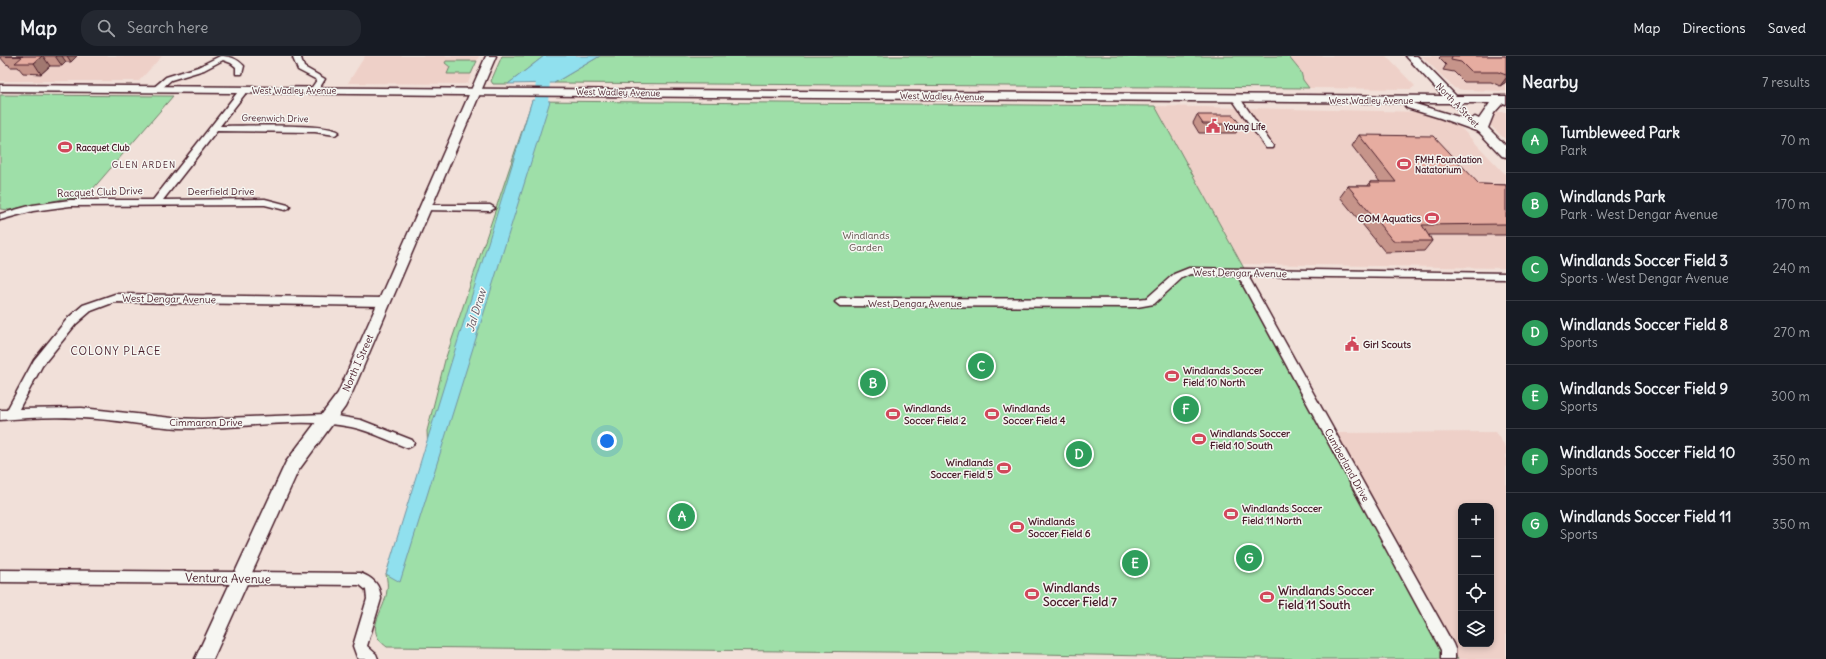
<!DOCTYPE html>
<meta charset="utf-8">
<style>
:root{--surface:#171b24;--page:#242831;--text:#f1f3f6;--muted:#9ea1a6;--line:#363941;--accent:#db2777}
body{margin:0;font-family:Delius,sans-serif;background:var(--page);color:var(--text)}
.controls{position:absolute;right:12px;bottom:12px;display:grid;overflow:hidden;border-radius:8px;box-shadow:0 2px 6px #0003}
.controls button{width:36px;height:36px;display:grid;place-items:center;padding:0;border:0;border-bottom:1px solid var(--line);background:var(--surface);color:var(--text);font:20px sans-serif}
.you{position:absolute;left:607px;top:385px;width:14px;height:14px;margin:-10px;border:3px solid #fff;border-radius:50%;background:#1a73e8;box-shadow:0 0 0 6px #1a73e833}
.badge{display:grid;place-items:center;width:26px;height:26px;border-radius:50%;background:var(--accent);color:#fff;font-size:13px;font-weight:700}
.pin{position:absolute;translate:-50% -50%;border:2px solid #fff;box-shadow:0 1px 4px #0006}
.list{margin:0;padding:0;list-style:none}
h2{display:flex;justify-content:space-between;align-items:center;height:52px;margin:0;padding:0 16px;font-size:17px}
h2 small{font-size:13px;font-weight:400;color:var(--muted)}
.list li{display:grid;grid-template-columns:26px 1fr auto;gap:12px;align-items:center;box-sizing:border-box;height:64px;padding:0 16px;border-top:1px solid var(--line)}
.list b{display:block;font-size:15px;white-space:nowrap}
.list p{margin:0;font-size:13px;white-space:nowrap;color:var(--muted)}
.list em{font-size:13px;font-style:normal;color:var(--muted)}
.icon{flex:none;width:22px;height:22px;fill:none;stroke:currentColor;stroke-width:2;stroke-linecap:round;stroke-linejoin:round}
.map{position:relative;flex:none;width:1506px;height:603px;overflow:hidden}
header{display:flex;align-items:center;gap:24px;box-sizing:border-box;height:56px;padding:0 20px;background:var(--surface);border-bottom:1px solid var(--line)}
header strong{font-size:19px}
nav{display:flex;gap:22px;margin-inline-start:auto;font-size:14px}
.search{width:280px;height:36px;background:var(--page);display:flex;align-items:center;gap:10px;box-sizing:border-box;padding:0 14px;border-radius:16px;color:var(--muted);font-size:15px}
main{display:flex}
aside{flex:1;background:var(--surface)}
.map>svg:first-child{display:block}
.built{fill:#eed0c8;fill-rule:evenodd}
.green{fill:#9edfa8;stroke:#747f6a}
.water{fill:#90e0ee;stroke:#7493a0}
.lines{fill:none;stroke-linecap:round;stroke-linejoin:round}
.river{fill:#90e0ee;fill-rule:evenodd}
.minor-casing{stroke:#4a1f2b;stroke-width:3}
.tertiary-casing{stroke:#4a1f2b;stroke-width:3}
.secondary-casing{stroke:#4a1f2b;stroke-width:3}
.minor{fill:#f6f6f2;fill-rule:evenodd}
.tertiary{fill:#f6f6f2;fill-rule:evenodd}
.secondary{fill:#f6f6f2;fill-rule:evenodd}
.wall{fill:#c6948a;stroke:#4a1f2b}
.shaded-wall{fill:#a17870;stroke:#4a1f2b}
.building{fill:#e6aca0;stroke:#4a1f2b}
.labels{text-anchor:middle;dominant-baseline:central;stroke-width:3;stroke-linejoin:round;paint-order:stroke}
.far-street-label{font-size:9px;fill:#4a1f2b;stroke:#f6f6f2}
.far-poi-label{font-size:9px;font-weight:bold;fill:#4a1f2b;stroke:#f6f6f2;text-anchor:start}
.far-neighbourhood-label{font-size:9px;letter-spacing:1px;fill:#4a1f2b;stroke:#f6f6f2}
.street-label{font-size:10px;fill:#4a1f2b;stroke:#f6f6f2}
.poi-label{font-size:10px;font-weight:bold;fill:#4a1f2b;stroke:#f6f6f2;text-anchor:start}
.park-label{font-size:10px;fill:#5f4f4a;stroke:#f6f6f2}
.water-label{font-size:11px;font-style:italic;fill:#5c4f5c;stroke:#f6f6f2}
.neighbourhood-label{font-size:11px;letter-spacing:1px;fill:#4a1f2b;stroke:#f6f6f2}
.near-street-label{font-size:12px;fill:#4a1f2b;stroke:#f6f6f2}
.near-poi-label{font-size:12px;font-weight:bold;fill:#4a1f2b;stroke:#f6f6f2;text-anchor:start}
</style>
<header>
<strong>Map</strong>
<div class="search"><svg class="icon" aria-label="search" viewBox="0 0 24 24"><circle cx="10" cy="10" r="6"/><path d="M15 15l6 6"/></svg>Search here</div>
<nav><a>Map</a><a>Directions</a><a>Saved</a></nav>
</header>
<main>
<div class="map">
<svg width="1506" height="603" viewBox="0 0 1506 603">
<rect width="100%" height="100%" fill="#f1e0d9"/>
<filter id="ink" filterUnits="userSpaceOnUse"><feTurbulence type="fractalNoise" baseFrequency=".025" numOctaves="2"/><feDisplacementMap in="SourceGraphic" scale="8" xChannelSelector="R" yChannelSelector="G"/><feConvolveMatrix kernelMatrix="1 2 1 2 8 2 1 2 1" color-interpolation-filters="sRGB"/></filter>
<g filter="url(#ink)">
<g class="built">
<path d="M0,0H162L139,25H0Z"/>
<path d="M365,0H479L468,27L464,28L348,27Z"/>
<path d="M1288,0H1386L1415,30L1411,33L1309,32L1303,24L1301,16Z"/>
<path d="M1422,0H1506V35L1463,34L1454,32Z"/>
<path d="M1155,50L1424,56L1449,64L1461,72L1506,119V212L1242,208Z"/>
<path d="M1493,56H1506V84L1491,70L1489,64Z"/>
<path d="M1495,376L1506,391V603H1458L1335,377ZM1461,450H1491V588H1461Z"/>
</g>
<g class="green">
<path d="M502,0H544L508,28H493L491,25Z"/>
<path d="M600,0H1288L1301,16L1303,24L1309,32L554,27Z"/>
<path d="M446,5H477L471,18H447L450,11L445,7Z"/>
<path d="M0,39L173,40L85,142L63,143L9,154L0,153Z"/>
<path d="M532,45L1155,50L1458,603H1317L982,597L387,591C362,573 385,557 387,534C388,529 387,524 386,518L428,396L427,375L445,304Z"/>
</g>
<g class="water">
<path d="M544,0H600L554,27L508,28Z"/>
<path d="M532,44L550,45L400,526L386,518Z"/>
</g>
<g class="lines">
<path class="river" d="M567,0H581L550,26L548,46L541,68L539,71H529L527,68L534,46L536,25Z"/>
<defs>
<g id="minor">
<path d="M220,0C229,0 237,2 244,10L242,18H236V11L231,7L223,4L204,14L171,24L159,35H153L152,33L166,21L198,11Z"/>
<path d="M294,0H302L301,2L304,11L325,23L317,36H314L310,34L317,24L298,14L293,2Z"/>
<path d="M241,32H244L248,34L220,70C239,70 329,67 339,76L335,79L315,76L217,75L163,144L265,143L288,149L290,151L288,153L285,154L265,149L70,150L33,155L0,164V158L33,149L70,144H153Z"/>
<path d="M1233,41H1239L1273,90L1272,92H1266L1232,43Z"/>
<path d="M425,149H490L495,152L490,155L422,154L420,152L422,150Z"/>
<path d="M1189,212L1506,217V223L1248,220L1453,588L1455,593V603H1441V594L1238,220L1190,218L1182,222L1154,248L1137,251L840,250L835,246L840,242L1137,243L1147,242L1174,218Z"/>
<path d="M115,238L385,242L390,246L385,250L115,246L91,255L76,268L42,310L19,353L82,352L172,362L202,363L325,358L361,364L412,384L414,387L412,390L408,392C389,385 371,375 351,371C296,360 238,374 182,372C153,371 125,365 97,363C65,360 32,361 0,364V354H7L34,304L68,262L83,249Z"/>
<path d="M0,514L360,517C373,522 380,528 381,543L367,590L376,598L378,603H359L357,601L353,590L367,543L366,534L360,529L0,526Z"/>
</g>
<path id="tertiary" d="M486,0H496L352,337L345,351L298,415L213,603H195L286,406L338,337Z"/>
<path id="secondary" d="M1406,0H1417L1456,40H1506V48L1503,47L1494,57L1488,72L1506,90V101L1502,100L1479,76L1440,62L1407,52L1405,50L1410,47L0,35V29L1443,40ZM1412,47H1450L1457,52L1461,50L1462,47H1490L1479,63L1475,61L1469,64Z"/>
</defs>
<use href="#minor" class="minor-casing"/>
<use href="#tertiary" class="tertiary-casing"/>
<use href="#secondary" class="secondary-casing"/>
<use href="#minor" class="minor"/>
<use href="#tertiary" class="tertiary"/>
<use href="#secondary" class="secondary"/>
</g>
<g class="wall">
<path d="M0,0H77L71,6H66L62,10H50L41,18L23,17L18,11H10L9,9L6,8L0,1Z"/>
<path d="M1441,0H1506V26L1500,30L1491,26H1464L1454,16L1443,14L1446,9L1439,2Z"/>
<path d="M1197,59L1240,68L1236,77H1199L1193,67Z"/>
<path d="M1359,79L1479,128L1506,129V179H1429L1432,185L1424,195L1385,196L1340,141L1348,130H1368L1370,126H1380L1352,90Z"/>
</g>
<g class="shaded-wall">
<path d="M42,0H43L50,10L41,18L34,7Z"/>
<path d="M55,0H62L66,6L62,10Z"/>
<path d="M67,0H77L71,6Z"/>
<path d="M1506,22V26L1500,30Z"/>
</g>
<g class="building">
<path d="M3,0H42L34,7H15L23,0Z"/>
<path d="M1452,0H1506V19L1498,16H1471L1461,6L1451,4Z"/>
<path d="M1197,59H1233L1240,68H1203Z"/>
<path d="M1359,79L1434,80L1479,128L1506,129V168L1422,169L1432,185H1393L1348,130H1371L1370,126H1396Z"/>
</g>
</g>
<defs>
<symbol id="civic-bare" viewBox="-9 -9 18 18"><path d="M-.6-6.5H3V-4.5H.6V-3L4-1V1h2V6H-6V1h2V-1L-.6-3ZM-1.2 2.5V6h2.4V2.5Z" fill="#d1495b" stroke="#f6f6f2" stroke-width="2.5" paint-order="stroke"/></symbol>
<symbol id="stadium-bare" viewBox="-9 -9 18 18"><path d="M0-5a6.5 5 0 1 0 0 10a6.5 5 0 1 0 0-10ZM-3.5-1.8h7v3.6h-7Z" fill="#d1495b" stroke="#f6f6f2" stroke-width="2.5" paint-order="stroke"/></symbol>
</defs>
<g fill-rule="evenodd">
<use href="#civic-bare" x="1203" y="60" width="20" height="20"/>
<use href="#stadium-bare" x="55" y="81" width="20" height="20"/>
<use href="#stadium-bare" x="1394" y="98" width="20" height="20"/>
<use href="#stadium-bare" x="1422" y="152" width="20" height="20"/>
<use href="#civic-bare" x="1342" y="278" width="20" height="20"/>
<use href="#stadium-bare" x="1162" y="310" width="20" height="20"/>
<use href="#stadium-bare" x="883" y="348" width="20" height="20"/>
<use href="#stadium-bare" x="982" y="348" width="20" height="20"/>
<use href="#stadium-bare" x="1189" y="373" width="20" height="20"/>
<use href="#stadium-bare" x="994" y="402" width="20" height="20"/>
<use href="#stadium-bare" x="1221" y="448" width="20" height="20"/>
<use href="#stadium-bare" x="1007" y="461" width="20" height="20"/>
<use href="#stadium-bare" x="1022" y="528" width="20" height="20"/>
<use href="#stadium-bare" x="1257" y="531" width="20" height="20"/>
</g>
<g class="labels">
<g class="far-street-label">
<text x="294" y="34">West Wadley Avenue</text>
<text transform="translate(618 36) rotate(1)">West Wadley Avenue</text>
<text transform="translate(942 40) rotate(1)">West Wadley Avenue</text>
<text x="1371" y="44">West Wadley Avenue</text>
<text transform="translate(1458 49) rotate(46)">North A Street</text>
<text transform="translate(275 62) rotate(1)">Greenwich Drive</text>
</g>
<g class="far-poi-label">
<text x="1224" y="70">Young Life</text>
<text x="76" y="91">Racquet Club</text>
<text x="1415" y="103">FMH Foundation<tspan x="1415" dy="10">Natatorium</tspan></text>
</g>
<g class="far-neighbourhood-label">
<text x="144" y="108">GLEN ARDEN</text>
</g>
<g class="street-label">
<text x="221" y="135">Deerfield Drive</text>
<text transform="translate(100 136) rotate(-2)">Racquet Club Drive</text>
<text transform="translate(1240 217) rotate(1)">West Dengar Avenue</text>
<text transform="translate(169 243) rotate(1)">West Dengar Avenue</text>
<text x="915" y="247">West Dengar Avenue</text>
<text transform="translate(358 307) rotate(-66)">North I Street</text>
<text x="206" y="366">Cimmaron Drive</text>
<text transform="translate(1347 409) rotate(61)">Cumberland Drive</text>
</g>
<g class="poi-label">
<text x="1421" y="162" text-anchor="end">COM Aquatics</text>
<text x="1363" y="288">Girl Scouts</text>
<text x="1183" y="314">Windlands Soccer<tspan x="1183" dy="12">Field 10 North</tspan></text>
<text x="904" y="352">Windlands<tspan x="904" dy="12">Soccer Field 2</tspan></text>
<text x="1003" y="352">Windlands<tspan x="1003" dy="12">Soccer Field 4</tspan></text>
<text x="1210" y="377">Windlands Soccer<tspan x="1210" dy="12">Field 10 South</tspan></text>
<text x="993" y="406" text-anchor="end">Windlands<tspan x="993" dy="12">Soccer Field 5</tspan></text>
<text x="1242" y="452">Windlands Soccer<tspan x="1242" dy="12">Field 11 North</tspan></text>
<text x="1028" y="465">Windlands<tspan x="1028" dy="12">Soccer Field 6</tspan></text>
</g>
<g class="park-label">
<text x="866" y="179">Windlands<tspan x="866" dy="12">Garden</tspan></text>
</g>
<g class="water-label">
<text transform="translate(476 254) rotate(-73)">Jal Draw</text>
</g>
<g class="neighbourhood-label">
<text x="116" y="295">COLONY PLACE</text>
</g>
<g class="near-street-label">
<text transform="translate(228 522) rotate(1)">Ventura Avenue</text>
</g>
<g class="near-poi-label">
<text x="1043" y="531">Windlands<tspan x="1043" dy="14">Soccer Field 7</tspan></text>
<text x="1278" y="534">Windlands Soccer<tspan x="1278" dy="14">Field 11 South</tspan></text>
</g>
</g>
</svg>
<div class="controls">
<button>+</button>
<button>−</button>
<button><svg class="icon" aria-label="locate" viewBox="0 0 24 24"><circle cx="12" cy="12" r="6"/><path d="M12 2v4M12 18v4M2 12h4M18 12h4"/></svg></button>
<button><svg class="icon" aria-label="layers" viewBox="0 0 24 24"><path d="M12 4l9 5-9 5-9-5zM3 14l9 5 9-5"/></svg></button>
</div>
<div class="you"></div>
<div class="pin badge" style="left:682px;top:460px;background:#2e9e5b">A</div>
<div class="pin badge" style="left:873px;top:327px;background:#2e9e5b">B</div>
<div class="pin badge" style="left:981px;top:310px;background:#2e9e5b">C</div>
<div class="pin badge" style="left:1079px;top:398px;background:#2e9e5b">D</div>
<div class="pin badge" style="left:1135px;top:507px;background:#2e9e5b">E</div>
<div class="pin badge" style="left:1186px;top:353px;background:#2e9e5b">F</div>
<div class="pin badge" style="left:1249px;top:502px;background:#2e9e5b">G</div>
</div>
<aside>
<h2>Nearby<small>7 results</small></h2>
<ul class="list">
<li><span class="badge" style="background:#2e9e5b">A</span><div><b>Tumbleweed Park</b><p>Park</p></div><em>70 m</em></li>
<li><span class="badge" style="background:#2e9e5b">B</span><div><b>Windlands Park</b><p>Park · West Dengar Avenue</p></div><em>170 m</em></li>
<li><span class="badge" style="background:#2e9e5b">C</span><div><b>Windlands Soccer Field 3</b><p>Sports · West Dengar Avenue</p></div><em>240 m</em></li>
<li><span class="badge" style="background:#2e9e5b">D</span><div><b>Windlands Soccer Field 8</b><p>Sports</p></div><em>270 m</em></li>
<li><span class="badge" style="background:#2e9e5b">E</span><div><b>Windlands Soccer Field 9</b><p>Sports</p></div><em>300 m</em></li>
<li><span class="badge" style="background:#2e9e5b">F</span><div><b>Windlands Soccer Field 10</b><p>Sports</p></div><em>350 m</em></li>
<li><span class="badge" style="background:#2e9e5b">G</span><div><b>Windlands Soccer Field 11</b><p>Sports</p></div><em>350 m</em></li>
</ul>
</aside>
</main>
